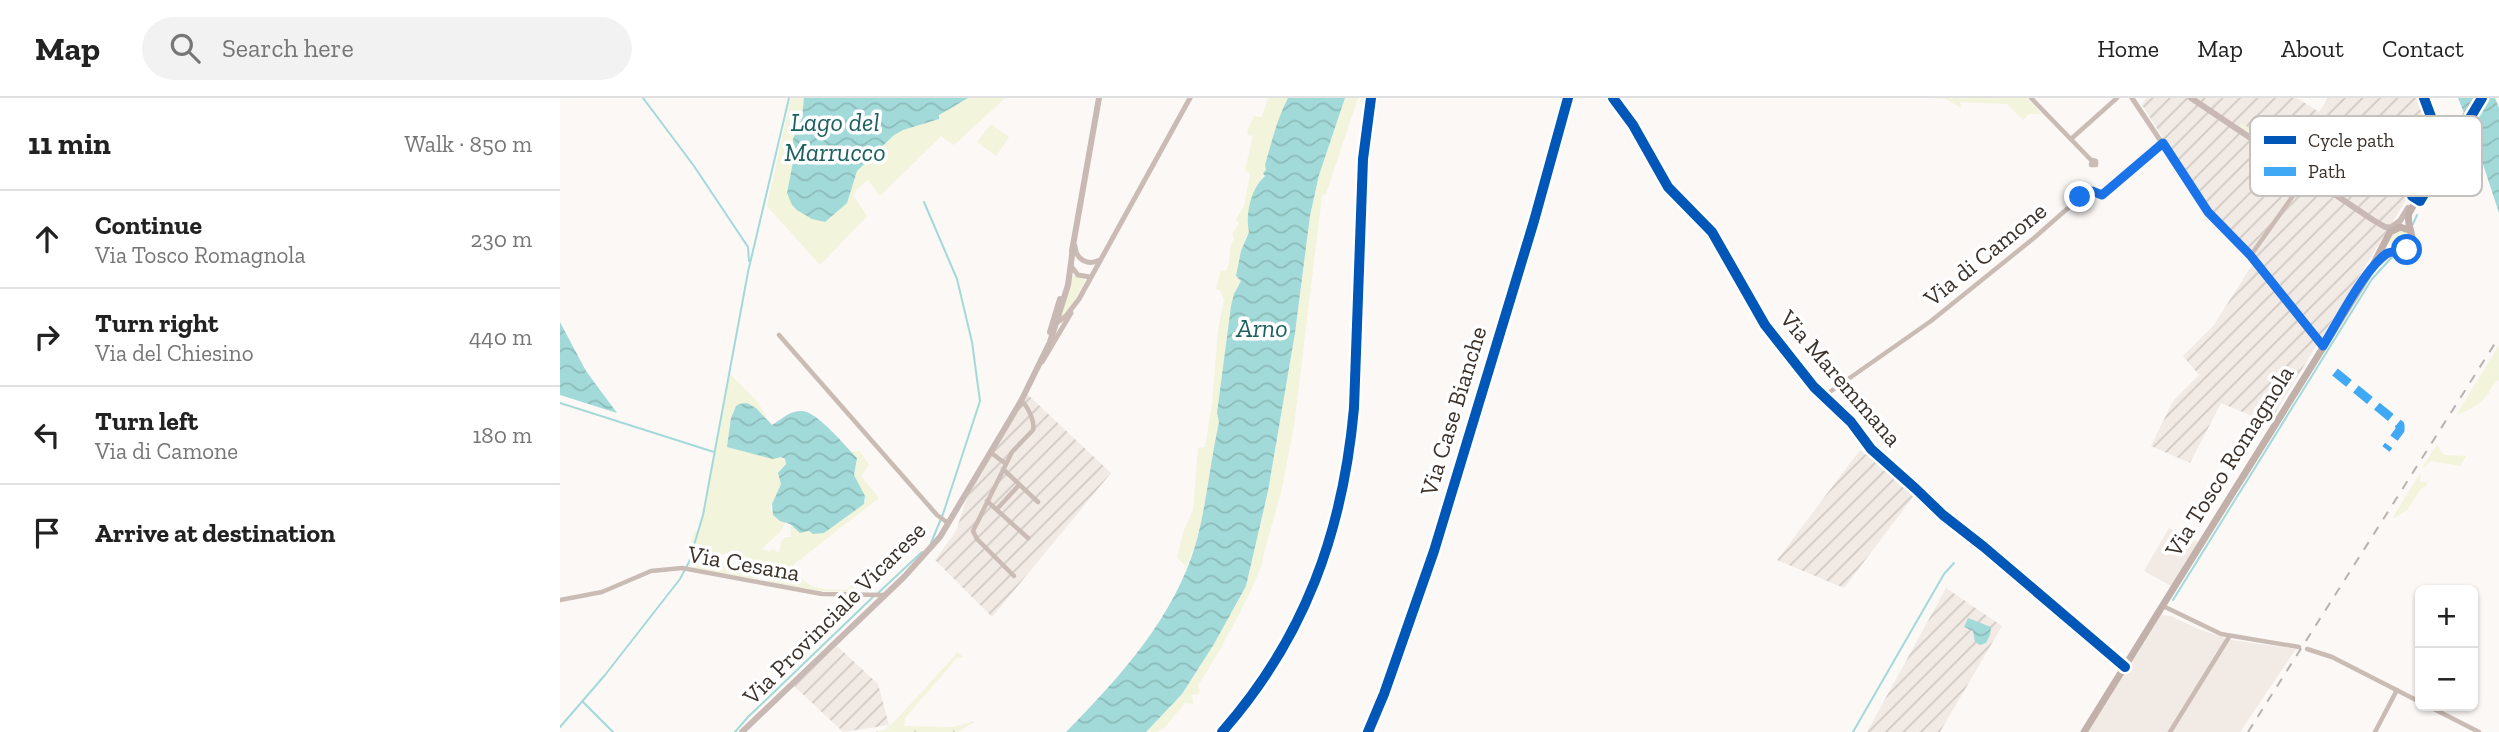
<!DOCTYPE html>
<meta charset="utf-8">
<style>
:root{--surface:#fff;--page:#f2f2f2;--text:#222;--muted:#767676;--line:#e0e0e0}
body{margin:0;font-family:"Zilla Slab",serif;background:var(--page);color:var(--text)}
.controls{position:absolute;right:21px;bottom:21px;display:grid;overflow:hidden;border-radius:10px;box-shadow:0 2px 5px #0004}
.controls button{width:63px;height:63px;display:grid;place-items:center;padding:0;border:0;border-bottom:2px solid var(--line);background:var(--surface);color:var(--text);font:35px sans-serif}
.stop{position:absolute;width:21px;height:21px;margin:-16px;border:5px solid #1a73e8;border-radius:50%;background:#fff}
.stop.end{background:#1a73e8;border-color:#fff;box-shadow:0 2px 7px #0008}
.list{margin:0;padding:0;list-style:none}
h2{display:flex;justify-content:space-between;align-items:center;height:91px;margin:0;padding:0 28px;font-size:30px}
h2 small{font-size:23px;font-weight:400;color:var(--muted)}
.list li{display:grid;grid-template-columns:46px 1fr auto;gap:21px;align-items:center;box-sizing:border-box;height:98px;padding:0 28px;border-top:2px solid var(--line)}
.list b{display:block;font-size:26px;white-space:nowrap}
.list p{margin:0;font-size:23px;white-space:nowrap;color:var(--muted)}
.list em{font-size:23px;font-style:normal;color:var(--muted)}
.icon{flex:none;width:38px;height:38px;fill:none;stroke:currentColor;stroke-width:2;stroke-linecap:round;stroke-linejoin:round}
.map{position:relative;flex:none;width:1939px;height:634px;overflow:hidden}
header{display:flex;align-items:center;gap:42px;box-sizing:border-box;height:98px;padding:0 35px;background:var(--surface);border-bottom:2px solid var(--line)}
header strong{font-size:33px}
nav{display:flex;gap:38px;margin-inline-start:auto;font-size:24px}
.search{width:490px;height:63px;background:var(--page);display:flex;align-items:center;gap:18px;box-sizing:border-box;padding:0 24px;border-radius:38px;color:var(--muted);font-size:26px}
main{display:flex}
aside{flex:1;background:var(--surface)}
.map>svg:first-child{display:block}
.built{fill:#f2eae4}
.industrial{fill:url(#industrial-furrows)}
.green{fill:#f2f4dc}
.forest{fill:url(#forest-firs)}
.water{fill:url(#water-waves)}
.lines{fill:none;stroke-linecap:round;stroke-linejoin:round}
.stream{stroke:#a2dad9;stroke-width:2}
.minor{stroke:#cabbb5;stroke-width:4.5}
.tertiary{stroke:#cabbb5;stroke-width:5}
.secondary{stroke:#c9b9b4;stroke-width:6}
.primary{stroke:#c2b1ab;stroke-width:7}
.rail{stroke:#bab2af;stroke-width:2;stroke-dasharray:9 9;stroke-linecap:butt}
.quiet{stroke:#3fa9f5;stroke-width:9;stroke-dasharray:18 9;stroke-linecap:butt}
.cycleway-casing{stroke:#fff;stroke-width:15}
.cycleway{stroke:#0057b8;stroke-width:10}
.route{stroke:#1a73e8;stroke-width:9}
.labels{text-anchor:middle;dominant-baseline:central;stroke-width:7;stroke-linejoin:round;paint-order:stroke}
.street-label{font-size:24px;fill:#3b3129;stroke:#fff}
.water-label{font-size:26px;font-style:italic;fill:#1d6060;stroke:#fff}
.key{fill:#fff;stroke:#c4c1bf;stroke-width:2}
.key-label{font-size:19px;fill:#3b3129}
</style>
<header>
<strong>Map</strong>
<div class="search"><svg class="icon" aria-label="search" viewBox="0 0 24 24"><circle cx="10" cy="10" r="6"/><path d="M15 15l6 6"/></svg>Search here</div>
<nav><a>Home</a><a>Map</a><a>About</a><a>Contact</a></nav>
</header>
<main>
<aside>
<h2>11 min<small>Walk · 850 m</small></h2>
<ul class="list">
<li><svg class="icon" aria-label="ahead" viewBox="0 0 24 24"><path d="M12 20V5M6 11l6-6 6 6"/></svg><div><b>Continue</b><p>Via Tosco Romagnola</p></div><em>230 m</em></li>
<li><svg class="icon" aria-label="right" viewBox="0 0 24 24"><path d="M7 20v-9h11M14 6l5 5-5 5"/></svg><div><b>Turn right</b><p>Via del Chiesino</p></div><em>440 m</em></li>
<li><svg class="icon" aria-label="left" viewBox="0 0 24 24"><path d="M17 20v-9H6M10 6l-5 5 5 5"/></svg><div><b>Turn left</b><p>Via di Camone</p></div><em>180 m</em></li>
<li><svg class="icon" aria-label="arrive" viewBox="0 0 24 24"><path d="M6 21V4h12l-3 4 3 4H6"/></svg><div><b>Arrive at destination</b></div></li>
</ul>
</aside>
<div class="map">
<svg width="1939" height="634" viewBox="0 0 1939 634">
<defs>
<pattern id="industrial-furrows" width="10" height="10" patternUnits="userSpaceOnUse" patternTransform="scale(1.75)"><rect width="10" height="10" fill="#f2eae4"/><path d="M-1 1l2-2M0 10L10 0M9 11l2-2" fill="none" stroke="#d0c9c4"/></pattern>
<pattern id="forest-firs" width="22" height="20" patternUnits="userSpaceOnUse" patternTransform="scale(1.75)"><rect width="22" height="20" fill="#f2f4dc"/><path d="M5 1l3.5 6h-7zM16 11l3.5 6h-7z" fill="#d0d2bd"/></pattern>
<pattern id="water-waves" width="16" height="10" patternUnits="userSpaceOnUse" patternTransform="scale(1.75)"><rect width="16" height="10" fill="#a2dad9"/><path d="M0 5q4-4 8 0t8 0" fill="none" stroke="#8cbcba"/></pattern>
</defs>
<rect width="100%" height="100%" fill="#fbf8f6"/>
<g class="built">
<path d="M1609,430L1638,444L1611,488L1584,473Z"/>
<path d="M1600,517L1611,518L1638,531L1671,542L1736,551L1680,634H1528Z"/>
</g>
<g class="industrial">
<path d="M1586,0H1737L1759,14L1768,0H1861L1878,50L1709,325L1661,305L1630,365L1591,348L1613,303L1639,277L1623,258L1654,227L1697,159L1644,104L1582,7Z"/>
<path d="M466,295L551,375L432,519L375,462L396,433L407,400Z"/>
<path d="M1300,352L1356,395L1284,490L1217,462Z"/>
<path d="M1386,490L1442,528L1380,634H1307Z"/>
<path d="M277,548L318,586L329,627L283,634L234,588Z"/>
</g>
<g class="green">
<path d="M231,0H445L394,47L381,38L320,98L308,82L296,92L294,98L307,118L260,167L207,108Z"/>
<path d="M708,0H728C716,25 709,51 705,77L701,81L689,134L685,141L677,180L681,183V186L671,208L657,315L659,324L649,387L636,445L626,469L617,459L624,432L633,412L638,350L645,349L652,306L658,232L664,202L660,192L656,191L661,172L666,173C672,163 667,152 674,141L672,136L679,126L676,121L684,108L690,76L685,72L693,37L689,38L687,33L694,18L702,19Z"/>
<path d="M785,0H798L766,96L762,98L734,328L721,395L703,458C706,471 649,574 638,587L640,593L639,596L632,597L633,606L625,605L604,630L597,634H586L622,596L654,546L686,488L708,393L735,235L750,118L759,77Z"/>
<path d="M1372,0H1467L1482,16H1469L1463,22L1447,6L1400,4L1401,10L1386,1Z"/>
<path d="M1681,25L1712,44L1713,48L1716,47L1748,70L1744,72L1680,29Z"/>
<path d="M431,26L449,39L436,58L417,44Z"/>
<circle cx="1840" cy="142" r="10"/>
<path d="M513,177L526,182L508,213L501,219Z"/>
<path d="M1939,247V282C1932,286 1932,290 1928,296C1921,305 1908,314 1897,316Z"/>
<path d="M169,275L197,303L209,323L196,310L179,306L173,314L219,359L227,364L220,372L221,386L210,410L213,417L225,425L220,434L202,451L209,453L213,451L219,455L221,444L225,439H231L230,426L237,433L264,435L303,406L306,402L294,377L297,360L291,354L300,353L309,367L301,378L319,400L233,467C245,493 262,491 287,492L293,485L300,494L258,493L208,483L212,477L221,473V468L206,465L197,468L172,455H165L161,458L156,457L154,461L155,464L198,475V482L133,470L137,450L134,448L130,450L134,434L139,432L143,417Z"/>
<path d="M1877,347L1884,357L1906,358L1900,368L1871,363L1864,370H1862Z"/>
<path d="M1861,374L1860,384H1868L1867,387L1861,391L1847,412L1834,420L1833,419Z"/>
<path d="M398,554L403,559L397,560L345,620L344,628L325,631L337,621Z"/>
</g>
<path class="forest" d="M414,624L398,634H315L342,628L391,629Z"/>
<g class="water">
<path d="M244,0H408L379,17V21L343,32L334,37L297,73L287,105L265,124L252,121L237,112L232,107L227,95L233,64V41L242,20Z"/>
<path d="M728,0H785L759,77L750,118L735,235L708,393L686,488L654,546L622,596L586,634H506C560,579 614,520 636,445C647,405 650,364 659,324L657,315L671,208L674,196L681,183L676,178L681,153L689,134C685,117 691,90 705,78L703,75L706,72L705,67C712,43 717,21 728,0Z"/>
<path d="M1898,0H1935L1939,10V115L1914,39Z"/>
<path d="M0,224L26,273L57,315L0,297Z"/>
<path d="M187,305L196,310L212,327C222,321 229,313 242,313C258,314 285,348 297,360L294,377L305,398L304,406L264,435L253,436L249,433L240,435L230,426L220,423L213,417L212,406L221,386L218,375L226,366L225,361L221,359L213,361L167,349L171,320L176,308L179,306Z"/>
<path d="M1408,520L1431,529L1430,537L1426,545L1420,547L1415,544L1413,533L1404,529Z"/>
</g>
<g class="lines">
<g class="stream">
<path d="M83,0L134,68L188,149L189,163"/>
<path d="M364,104L397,181L412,244L420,303L383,416L371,445"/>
<path d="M1853,126L1857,117"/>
<path d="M0,305L154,354"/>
<path d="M317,496L362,454"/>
<path d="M1613,502L1812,181L1833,158"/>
<path d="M22,603L53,634"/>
<path d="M0,629L45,577L120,481L129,464L143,417L188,174L229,0"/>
<path d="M175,634L188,619L313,499"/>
<path d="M1293,634L1384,476L1394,465"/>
</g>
<g class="minor">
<path d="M1053,0L1073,27L1108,89L1152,134L1205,227L1254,289L1291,324L1311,351L1356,391L1383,417L1424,449L1565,569"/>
<path d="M1471,0L1531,62"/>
<path d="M1864,0L1883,54"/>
<path d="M1511,41L1557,0"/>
<path d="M1532,62L1536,63V67H1531Z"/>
<path d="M1691,157L1747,78"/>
<path d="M219,237L377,417L388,425"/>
<path d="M1264,298L1371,223L1474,140L1524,96L1534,93L1542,97L1603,45"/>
<path d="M430,354L446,366"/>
<path d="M443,371L478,404"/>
<path d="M427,403L468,440"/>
<path d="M437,411L459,387"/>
<path d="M454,478L417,441L413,433L452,354L473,332C475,324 468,308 461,303"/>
<path d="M0,502L42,494L91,473L122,470L262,496L324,497"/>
<path d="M1603,508L1661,536L1739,549"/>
<path d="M1747,551L1772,559L1860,604"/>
<path d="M1868,608L1919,634"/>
<path d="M808,634L824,596L874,453L974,123L1008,0"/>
<path d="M1610,634L1669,539"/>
<path d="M1815,634L1837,592"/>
</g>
<g class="tertiary">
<path d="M1572,0L1648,114L1691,157L1763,248"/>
<path d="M515,148C516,162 528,168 540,162"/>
<path d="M511,168L518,177L530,179"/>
<path d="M495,226L506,218L519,201L630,0"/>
<path d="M482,264L511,215"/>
</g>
<g class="secondary">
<path d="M1631,0L1813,122L1825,129L1837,130"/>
<path d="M1833,128L1840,123L1848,110"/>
<path d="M512,153L539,0"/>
<path d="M490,234L500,201"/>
<path d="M182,634L344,479L380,439L461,303L490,244L508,187L513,150"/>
</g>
<g class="primary">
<path d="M1891,41L1917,0"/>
<path d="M1819,164C1834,148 1839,159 1848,151C1859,143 1845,128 1849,115L1894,37"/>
<path d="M1524,634L1807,179L1830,134L1840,129L1849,132"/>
</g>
<path class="rail" d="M1688,634L1939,239"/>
<path class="quiet" d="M1775,274L1840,327V332L1826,351"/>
<defs>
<g id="cycleway">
<path d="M1053,0L1073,27L1108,89L1152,134L1205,227L1254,289L1291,324L1311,351L1356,391L1383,417L1424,449L1565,569"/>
<path d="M1864,0L1876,32L1879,52L1852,98L1860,103L1922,0"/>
<path d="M662,634C745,540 783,433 794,310L803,61L811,0"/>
<path d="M808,634L824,596L874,453L974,123L1008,0"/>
</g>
</defs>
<use href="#cycleway" class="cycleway-casing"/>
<use href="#cycleway" class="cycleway"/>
</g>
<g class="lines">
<path class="route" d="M1520,99L1532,93L1542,97L1603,45L1648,114L1690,157L1763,248C1778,223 1804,172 1826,156C1833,152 1840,155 1847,152"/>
</g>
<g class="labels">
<g class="street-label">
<text transform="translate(1425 156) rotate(-39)">Via di Camone</text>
<text transform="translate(1281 280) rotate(49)">Via Maremmana</text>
<text transform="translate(893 313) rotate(-73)">Via Case Bianche</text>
<text transform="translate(1669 363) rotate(-58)">Via Tosco Romagnola</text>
<text transform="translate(184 465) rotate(10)">Via Cesana</text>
<text transform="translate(274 515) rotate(-45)">Via Provinciale Vicarese</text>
</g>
<g class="water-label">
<text x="275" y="24">Lago del<tspan x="275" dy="30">Marrucco</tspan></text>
<text x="702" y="230">Arno</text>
</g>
</g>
<rect x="1690" y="18" width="232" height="80" rx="10" class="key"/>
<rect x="1704" y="38" width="32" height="8" fill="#0057b8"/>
<rect x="1704" y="69" width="32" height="9" fill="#3fa9f5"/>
<g class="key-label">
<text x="1748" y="49">Cycle path</text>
<text x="1748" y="80">Path</text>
</g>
</svg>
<div class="controls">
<button>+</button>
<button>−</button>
</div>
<div class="stop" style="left:1847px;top:152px"></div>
<div class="stop end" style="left:1520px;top:99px"></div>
</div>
</main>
